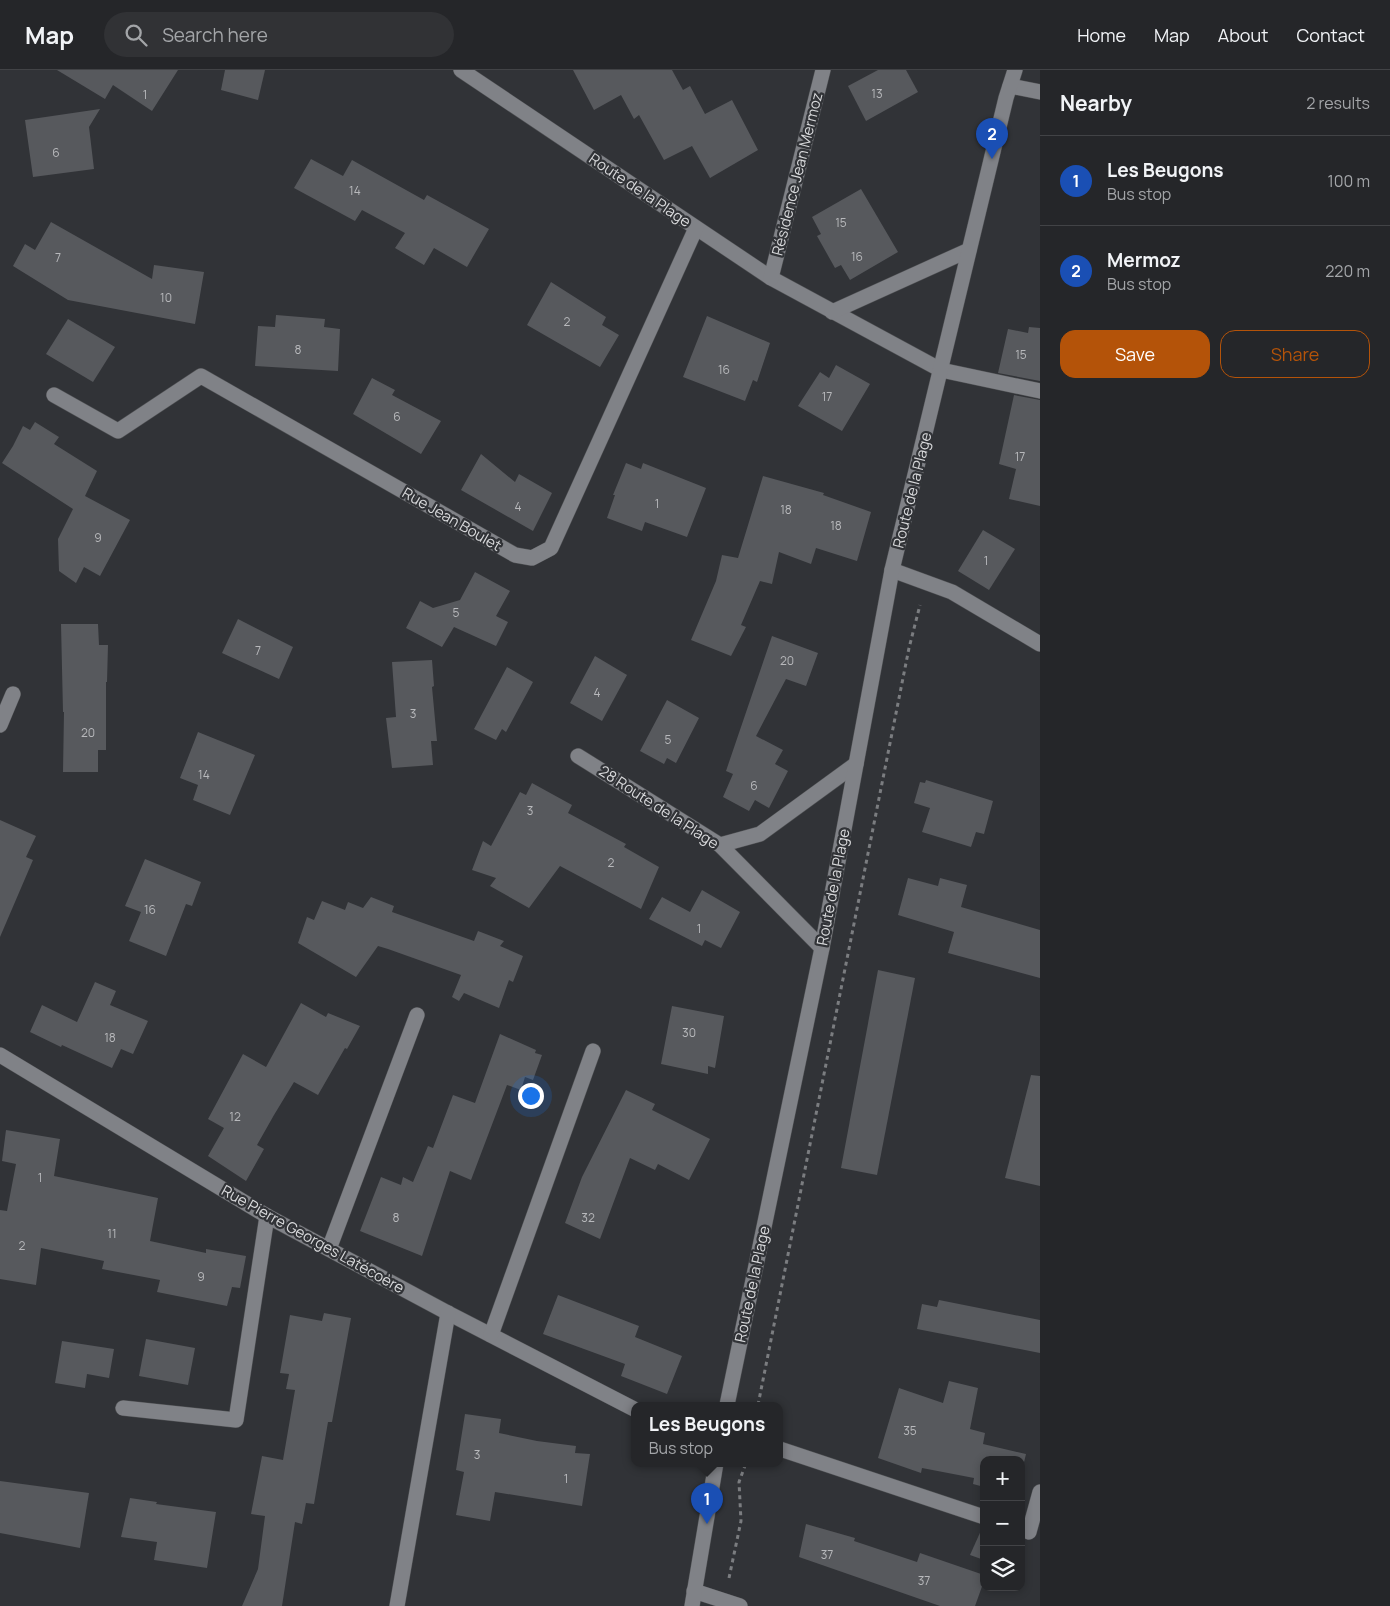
<!DOCTYPE html>
<meta charset="utf-8">
<style>
:root{--surface:#252629;--page:#313235;--text:#f1f3f6;--muted:#a3a5a8;--line:#424346;--accent:#b45309}
body{margin:0;font-family:Manrope,sans-serif;background:var(--page);color:var(--text)}
.controls{position:absolute;right:15px;bottom:15px;display:grid;overflow:hidden;border-radius:10px;box-shadow:0 2px 8px #0003}
.controls button{width:45px;height:45px;display:grid;place-items:center;padding:0;border:0;border-bottom:1px solid var(--line);background:var(--surface);color:var(--text);font:25px sans-serif}
.you{position:absolute;left:530px;top:1025px;width:18px;height:18px;margin:-12px;border:4px solid #fff;border-radius:50%;background:#1a73e8;box-shadow:0 0 0 8px #1a73e833}
.badge{display:grid;place-items:center;width:32px;height:32px;border-radius:50%;background:var(--accent);color:#fff;font-size:16px;font-weight:700}
.pin{position:absolute;translate:-50% -41px;filter:drop-shadow(0 1px 2px #0008)}
.pin::after{content:'';position:absolute;top:26px;width:18px;height:15px;background:inherit;clip-path:polygon(0 0,100% 0,50% 100%)}
.popup{position:absolute;left:631px;top:1332px;width:152px;height:65px;box-sizing:border-box;display:grid;place-content:center;border-radius:10px;background:var(--surface);filter:drop-shadow(0 1px 4px #0005);font-size:16px;white-space:nowrap;color:var(--muted)}
.popup b{font-size:19px;color:var(--text)}
.popup::after{content:'';position:absolute;left:50%;top:100%;margin-left:-10px;border:10px solid transparent;border-top-color:var(--surface)}
.list{margin:0;padding:0;list-style:none}
h2{display:flex;justify-content:space-between;align-items:center;height:65px;margin:0;padding:0 20px;font-size:21px}
h2 small{font-size:16px;font-weight:400;color:var(--muted)}
.list li{display:grid;grid-template-columns:32px 1fr auto;gap:15px;align-items:center;box-sizing:border-box;height:90px;padding:0 20px;border-top:1px solid var(--line)}
.list b{display:block;font-size:19px;white-space:nowrap}
.list p{margin:0;font-size:16px;white-space:nowrap;color:var(--muted)}
.list em{font-size:16px;font-style:normal;color:var(--muted)}
.actions{display:flex;gap:10px;padding:15px 20px}
.actions a{flex:1;padding:11px 0;border:1px solid var(--accent);border-radius:15px;text-align:center;font-size:18px;color:var(--accent)}
.actions .main{background:var(--accent);color:#fff}
.icon{flex:none;width:28px;height:28px;fill:none;stroke:currentColor;stroke-width:2;stroke-linecap:round;stroke-linejoin:round}
.map{position:relative;flex:none;width:1040px;height:1536px;overflow:hidden}
header{display:flex;align-items:center;gap:30px;box-sizing:border-box;height:70px;padding:0 25px;background:var(--surface);border-bottom:1px solid var(--line)}
header strong{font-size:24px}
nav{display:flex;gap:28px;margin-inline-start:auto;font-size:18px}
.search{width:350px;height:45px;background:var(--page);display:flex;align-items:center;gap:12px;box-sizing:border-box;padding:0 18px;border-radius:28px;color:var(--muted);font-size:19px}
main{display:flex}
aside{flex:1;background:var(--surface)}
.map>svg:first-child{display:block}
.building{fill:#57595d}
.lines{fill:none;stroke-linecap:round;stroke-linejoin:round}
.minor-casing{stroke:#4e5053;stroke-width:16}
.path{stroke:#7b7d80;stroke-width:3;stroke-dasharray:4 4;stroke-linecap:butt}
.minor{stroke:#808287;stroke-width:15}
.labels{text-anchor:middle;dominant-baseline:central;stroke-width:4.5;stroke-linejoin:round;paint-order:stroke}
.number-label{font-size:12px;fill:#b8b9bc}
.street-label{font-size:15px;fill:#d8d9db;stroke:#313337}
</style>
<header>
<strong>Map</strong>
<div class="search"><svg class="icon" aria-label="search" viewBox="0 0 24 24"><circle cx="10" cy="10" r="6"/><path d="M15 15l6 6"/></svg>Search here</div>
<nav><a>Home</a><a>Map</a><a>About</a><a>Contact</a></nav>
</header>
<main>
<div class="map">
<svg width="1040" height="1536" viewBox="0 0 1040 1536">
<rect width="100%" height="100%" fill="#313337"/>
<g class="building">
<path d="M57,0H178L152,41L113,15L105,29Z"/>
<path d="M225,0H265L258,30L221,20Z"/>
<path d="M573,0H672L683,20L690,16L705,44L732,30L758,80L710,108L692,76L664,90L639,45L634,49L621,25L594,40Z"/>
<path d="M878,0H906L918,22L866,51L848,16Z"/>
<path d="M100,39L89,57L94,99L33,107L25,50Z"/>
<path d="M311,89L343,106L352,90L424,130L427,125L489,159L467,197L434,178L424,195L395,178L405,163L362,140L355,151L294,118Z"/>
<path d="M861,119L898,182L850,210L841,195L835,198L817,166L821,164L812,147Z"/>
<path d="M51,152L152,209L154,195L204,202L195,254L68,230L13,196L25,174L35,180Z"/>
<path d="M551,212L606,247L602,255L619,265L600,297L527,255Z"/>
<path d="M276,245L325,249L324,257L340,259L338,301L255,296L258,256L275,257Z"/>
<path d="M707,246L770,273L757,312L753,310L745,331L683,307Z"/>
<path d="M68,249L115,277L93,312L46,284Z"/>
<path d="M1029,257L1040,258V311L998,303L1008,259L1028,263Z"/>
<path d="M836,295L870,314L842,361L798,336L820,302L829,308Z"/>
<path d="M372,308L395,320L392,325L441,351L421,384L353,344Z"/>
<path d="M1014,325L1040,330V436L1009,429L1016,399L999,394Z"/>
<path d="M35,352L59,367L54,374L97,401L85,426L130,450L100,506L84,497L76,513L59,501L58,469L73,439L2,393L13,376L23,356L30,360Z"/>
<path d="M481,384L515,412L519,404L552,423L533,461L461,420Z"/>
<path d="M626,393L641,399L643,393L706,418L687,467L645,452L642,461L607,448L615,425H613Z"/>
<path d="M763,406L824,423L823,425L871,442L857,491L816,478L811,494L779,482L772,514L760,511L741,555L746,557L731,586L691,570L716,511L722,485L738,488Z"/>
<path d="M983,460L1015,479L989,520L958,501Z"/>
<path d="M475,502L510,521L496,546L508,552L496,576L454,557L442,577L406,558L420,531L433,538L460,530Z"/>
<path d="M238,549L293,577L279,609L222,583Z"/>
<path d="M61,554H98L99,575H108L107,612H106V680H98V702H63L64,642H63Z"/>
<path d="M772,566L818,583L806,616L786,609L756,666L783,680L775,694L788,701L769,738L755,730L749,741L723,727L733,704L726,701Z"/>
<path d="M595,586L627,605L602,651L570,633Z"/>
<path d="M432,590L434,616L432,617L437,671H431L433,695L392,698L386,648L396,647L392,592Z"/>
<path d="M507,597L533,612L506,662L502,659L496,670L474,659Z"/>
<path d="M667,630L699,648L676,693L667,688L664,694L640,681Z"/>
<path d="M198,662L255,685L230,745L193,730L198,715L180,708Z"/>
<path d="M926,710L993,731L984,764L976,762L971,777L922,762L930,738L914,733L920,712L925,713Z"/>
<path d="M532,713L572,735L568,743L626,774L624,777L659,797L641,839L560,796L529,838L490,816L496,808L472,800L483,771L491,776L520,722L526,725Z"/>
<path d="M0,750L36,766L26,787L33,790L0,867Z"/>
<path d="M145,789L201,812L192,836L186,834L166,886L129,871L141,842L125,836Z"/>
<path d="M908,808L938,816L940,808L967,815L961,837L1040,860V908L948,883L954,862L898,845Z"/>
<path d="M702,820L740,842L721,878L705,870L702,876L649,849L662,827L690,842Z"/>
<path d="M371,827L394,836L392,842L474,871L478,861L504,871L500,876L523,886L513,912L509,910L499,938L464,923L459,931L452,927L461,905L388,879L378,876L356,907L298,873L307,847L314,850L322,831L345,840L348,832L363,838Z"/>
<path d="M878,900L915,908L877,1105L841,1098Z"/>
<path d="M95,912L116,921L110,935L148,951L133,984L121,979L112,998L62,975L61,977L30,962L42,935L77,952Z"/>
<path d="M301,933L326,947L328,943L360,956L347,979L345,978L318,1025L294,1012L274,1045L257,1075L264,1079L246,1111L208,1086L224,1058L208,1049L243,984L266,997Z"/>
<path d="M672,936L724,946L715,998L708,996V1004L661,994Z"/>
<path d="M500,964L536,980L535,983L542,985L533,1010L525,1007L521,1020L507,1015L471,1110L450,1101L422,1186L360,1161L381,1107L401,1115L403,1107L413,1112L428,1076L433,1078L453,1025L475,1033Z"/>
<path d="M1031,1005L1040,1006V1116L1005,1108Z"/>
<path d="M626,1020L655,1034L652,1040L710,1069L689,1110L658,1094L655,1100L630,1088L600,1169L565,1153L582,1107Z"/>
<path d="M6,1060L60,1069L54,1106L158,1128L150,1171L206,1183V1179L246,1186L240,1218L232,1217L227,1236L157,1222L160,1210L102,1199L104,1191L41,1178L36,1215L0,1209V1140L7,1141L16,1094L2,1091Z"/>
<path d="M558,1225L639,1256L635,1267L682,1286L667,1324L621,1306L625,1294L543,1264Z"/>
<path d="M939,1230L1040,1250V1283L917,1259L922,1234L937,1237Z"/>
<path d="M324,1243L351,1248L332,1352H328L314,1434L306,1433L302,1454L295,1452L282,1536H242L258,1499L265,1446L251,1444L262,1386L283,1390L295,1320L286,1319L289,1304L280,1303L290,1245L322,1251Z"/>
<path d="M146,1269L195,1278L188,1315L139,1306Z"/>
<path d="M62,1271L114,1279L109,1308L87,1304L85,1318L55,1313Z"/>
<path d="M949,1311L978,1318L970,1359L985,1363L983,1374L1026,1384L1021,1405V1390H984V1417L973,1414L974,1408L922,1398L921,1403L878,1388L899,1318L943,1333Z"/>
<path d="M465,1344L501,1349L499,1363L537,1371L576,1376L575,1383L590,1384L582,1436L495,1422L490,1451L456,1445L464,1402L456,1400Z"/>
<path d="M0,1411L89,1423L80,1478L0,1463Z"/>
<path d="M130,1428L157,1432L156,1434L216,1442L207,1498L154,1490L157,1472L121,1467Z"/>
<path d="M806,1454L855,1468L854,1471L917,1492L920,1483L984,1505V1511L975,1536H940L799,1487Z"/>
<path d="M983,1456H984V1490L970,1485Z"/>
</g>
<g class="lines">
<defs>
<g id="minor">
<path d="M461,0L771,208L941,300L1040,321"/>
<path d="M1010,16L1040,22"/>
<path d="M771,208L823,0"/>
<path d="M832,242L969,180"/>
<path d="M54,325L118,361L201,306L515,485L532,488L551,478L696,158"/>
<path d="M892,500L952,522L1040,574"/>
<path d="M0,655L13,624"/>
<path d="M578,686L720,775L822,878"/>
<path d="M720,775L760,764L856,694"/>
<path d="M0,985L267,1146L448,1243L634,1339"/>
<path d="M329,1179L417,945"/>
<path d="M491,1265L593,981"/>
<path d="M727,1335L822,878L892,500L1006,28L1015,0"/>
<path d="M123,1338L236,1350L267,1146"/>
<path d="M780,1379L984,1447"/>
<path d="M1021,1459L1029,1462L1040,1422"/>
<path d="M694,1521L740,1536"/>
<path d="M397,1536L448,1243"/>
<path d="M692,1536L716,1393"/>
</g>
</defs>
<use href="#minor" class="minor-casing"/>
<g class="path">
<path d="M758,1335L909,578L920,535"/>
<path d="M729,1508L741,1451L739,1412L746,1393"/>
</g>
<use href="#minor" class="minor"/>
</g>
<g class="labels">
<g class="number-label">
<text x="877" y="23">13</text>
<text x="145" y="24">1</text>
<text x="56" y="82">6</text>
<text x="355" y="120">14</text>
<text x="841" y="152">15</text>
<text x="857" y="186">16</text>
<text x="58" y="187">7</text>
<text x="166" y="227">10</text>
<text x="567" y="251">2</text>
<text x="298" y="279">8</text>
<text x="1021" y="284">15</text>
<text x="724" y="299">16</text>
<text x="827" y="326">17</text>
<text x="397" y="346">6</text>
<text x="1020" y="386">17</text>
<text x="657" y="433">1</text>
<text x="518" y="436">4</text>
<text x="786" y="439">18</text>
<text x="836" y="455">18</text>
<text x="98" y="467">9</text>
<text x="986" y="490">1</text>
<text x="456" y="542">5</text>
<text x="258" y="580">7</text>
<text x="787" y="590">20</text>
<text x="597" y="622">4</text>
<text x="413" y="643">3</text>
<text x="88" y="662">20</text>
<text x="668" y="669">5</text>
<text x="204" y="704">14</text>
<text x="754" y="715">6</text>
<text x="530" y="740">3</text>
<text x="611" y="792">2</text>
<text x="150" y="839">16</text>
<text x="699" y="858">1</text>
<text x="689" y="962">30</text>
<text x="110" y="967">18</text>
<text x="235" y="1046">12</text>
<text x="40" y="1107">1</text>
<text x="396" y="1147">8</text>
<text x="588" y="1147">32</text>
<text x="112" y="1163">11</text>
<text x="22" y="1175">2</text>
<text x="201" y="1206">9</text>
<text x="910" y="1360">35</text>
<text x="477" y="1384">3</text>
<text x="566" y="1408">1</text>
<text x="827" y="1484">37</text>
<text x="924" y="1510">37</text>
</g>
<g class="street-label">
<text transform="translate(797 104) rotate(-76)">Résidence Jean Mermoz</text>
<text transform="translate(640 120) rotate(34)">Route de la Plage</text>
<text transform="translate(912 420) rotate(-76)">Route de la Plage</text>
<text transform="translate(452 449) rotate(30)">Rue Jean Boulet</text>
<text transform="translate(659 737) rotate(33)">28 Route de la Plage</text>
<text transform="translate(833 817) rotate(-79)">Route de la Plage</text>
<text transform="translate(313 1169) rotate(29)">Rue Pierre Georges Latécoère</text>
<text transform="translate(752 1214) rotate(-78)">Route de la Plage</text>
</g>
</g>
</svg>
<div class="controls">
<button>+</button>
<button>−</button>
<button><svg class="icon" aria-label="layers" viewBox="0 0 24 24"><path d="M12 4l9 5-9 5-9-5zM3 14l9 5 9-5"/></svg></button>
</div>
<div class="you"></div>
<div class="pin badge" style="left:707px;top:1454px;background:#1a4fb4">1</div>
<div class="popup"><b>Les Beugons</b>Bus stop</div>
<div class="pin badge" style="left:992px;top:89px;background:#1a4fb4">2</div>
</div>
<aside>
<h2>Nearby<small>2 results</small></h2>
<ul class="list">
<li><span class="badge" style="background:#1a4fb4">1</span><div><b>Les Beugons</b><p>Bus stop</p></div><em>100 m</em></li>
<li><span class="badge" style="background:#1a4fb4">2</span><div><b>Mermoz</b><p>Bus stop</p></div><em>220 m</em></li>
</ul>
<div class="actions"><a class="main">Save</a><a>Share</a></div>
</aside>
</main>
